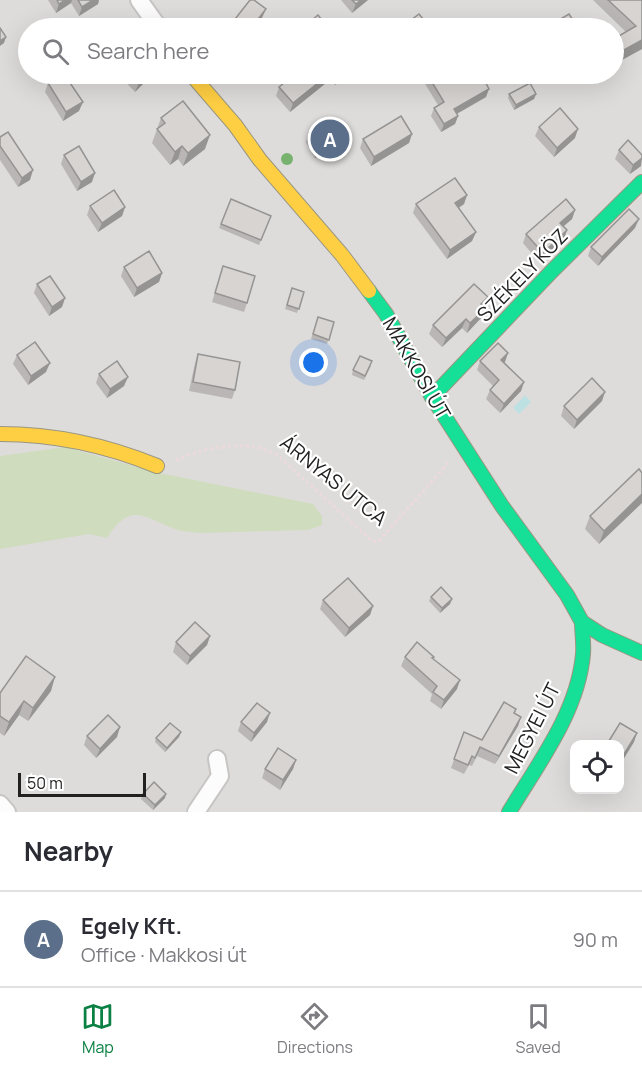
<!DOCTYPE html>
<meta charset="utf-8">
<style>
:root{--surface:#fff;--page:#f2f2f3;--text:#2b2b33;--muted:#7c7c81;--line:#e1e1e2;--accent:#0b8043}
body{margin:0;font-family:Manrope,sans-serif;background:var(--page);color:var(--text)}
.controls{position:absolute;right:18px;bottom:18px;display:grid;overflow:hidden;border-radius:12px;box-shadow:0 6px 24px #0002}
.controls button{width:54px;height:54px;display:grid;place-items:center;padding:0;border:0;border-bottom:2px solid var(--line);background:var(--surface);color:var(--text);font:30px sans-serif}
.scale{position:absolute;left:18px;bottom:15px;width:128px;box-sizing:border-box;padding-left:6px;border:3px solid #212121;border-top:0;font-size:16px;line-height:21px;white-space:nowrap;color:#212121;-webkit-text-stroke:4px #fff;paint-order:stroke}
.you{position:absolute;left:314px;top:363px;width:21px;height:21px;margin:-15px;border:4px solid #fff;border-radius:50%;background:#1a73e8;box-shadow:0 0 0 9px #1a73e833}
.badge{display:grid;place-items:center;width:39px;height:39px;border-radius:50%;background:var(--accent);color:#fff;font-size:20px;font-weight:700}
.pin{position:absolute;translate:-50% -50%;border:3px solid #fff;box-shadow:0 2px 6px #0006}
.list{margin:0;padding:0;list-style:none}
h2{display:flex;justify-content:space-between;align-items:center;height:78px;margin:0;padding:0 24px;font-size:26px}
h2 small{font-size:20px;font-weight:400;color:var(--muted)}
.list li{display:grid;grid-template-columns:39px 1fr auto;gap:18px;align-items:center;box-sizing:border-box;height:96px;padding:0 24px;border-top:2px solid var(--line)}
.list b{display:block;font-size:22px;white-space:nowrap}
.list p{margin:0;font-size:20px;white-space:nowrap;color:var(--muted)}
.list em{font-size:20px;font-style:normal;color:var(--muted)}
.icon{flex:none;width:33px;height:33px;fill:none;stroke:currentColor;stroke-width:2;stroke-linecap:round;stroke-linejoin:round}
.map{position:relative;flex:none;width:642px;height:812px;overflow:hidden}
.search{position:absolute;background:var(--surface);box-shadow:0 6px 24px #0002;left:18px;right:18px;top:18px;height:66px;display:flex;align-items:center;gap:15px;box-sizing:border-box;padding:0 21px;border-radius:33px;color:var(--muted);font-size:22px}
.sheet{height:174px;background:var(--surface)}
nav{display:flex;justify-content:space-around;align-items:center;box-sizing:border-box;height:84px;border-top:2px solid var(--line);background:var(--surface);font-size:16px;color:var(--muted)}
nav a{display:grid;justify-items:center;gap:3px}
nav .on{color:var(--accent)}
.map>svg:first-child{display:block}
.residential{fill:#dedcdb;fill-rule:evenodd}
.forest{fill:#cfddbe}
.water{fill:#bde0e2}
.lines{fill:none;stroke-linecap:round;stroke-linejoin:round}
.street-casing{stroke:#c6c5c4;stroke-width:20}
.fast-casing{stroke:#9a9780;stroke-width:16}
.slow-casing{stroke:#9a9780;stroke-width:16}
.path{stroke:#ecdadb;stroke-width:3;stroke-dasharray:3 3;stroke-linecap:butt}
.street{stroke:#fdfcfc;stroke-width:16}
.fast{stroke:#16e098;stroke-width:14}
.slow{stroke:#ffcf43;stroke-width:14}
.tree{fill:#77b26f}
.wall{fill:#b9b6b5}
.shaded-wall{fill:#969493}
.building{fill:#d7d4d2;stroke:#969493;stroke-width:1.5}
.labels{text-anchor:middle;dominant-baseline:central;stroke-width:4.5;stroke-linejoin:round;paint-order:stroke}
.street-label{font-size:20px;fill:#212121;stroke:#fff}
</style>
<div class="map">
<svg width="642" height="812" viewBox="0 0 642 812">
<rect width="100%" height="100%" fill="#efece9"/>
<path class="residential" d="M0,0H642V812H0ZM28,28H614V74H28ZM574,744H620V790H574Z"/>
<path class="forest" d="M65,447L155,472L313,504L322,516V525L308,530L200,533C193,532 187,532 181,531C146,520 133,498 107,538L89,534L0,549V456Z"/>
<path class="water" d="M525,395L531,402L519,414L513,408Z"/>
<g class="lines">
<defs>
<g id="street">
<path d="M139,0L159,28"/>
<path d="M0,804L7,812"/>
<path d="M196,812L220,776L217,759"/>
</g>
<g id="fast">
<path d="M369,291L386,314L432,397L502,506L567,595L582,622L602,635L642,653"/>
<path d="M432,397L552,271L642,182"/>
<path d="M509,812C538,764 578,712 583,654C584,644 582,633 582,622"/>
</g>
<g id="slow">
<path d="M191,74L235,125L260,160L342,255L369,291"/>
<path d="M0,434C55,434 106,445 157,466"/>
</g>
</defs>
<use href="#street" class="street-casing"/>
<use href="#fast" class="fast-casing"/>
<use href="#slow" class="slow-casing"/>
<path class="path" d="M176,460C207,447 246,438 277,455L372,541L378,542L449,462"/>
<use href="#street" class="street"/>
<use href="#fast" class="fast"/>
<use href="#slow" class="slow"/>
</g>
<circle class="tree" cx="287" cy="159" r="6"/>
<g class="wall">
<path d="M48,0H99L98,4L79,16L71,3L56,13Z"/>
<path d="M341,0H368L352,13Z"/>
<path d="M593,0H642V49L620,61L614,49V46L617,37L626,32Z"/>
<path d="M118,74H151L149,78L135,92Z"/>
<path d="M295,74H351L335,85L331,79L290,112L276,96L279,87Z"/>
<path d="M419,74H466L472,83L486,97L457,114L458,116L455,124L441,132L431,116L434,108L438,105Z"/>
<path d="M48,83L79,111L63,121L45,92Z"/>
<path d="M509,94H536L534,99L514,110L508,98Z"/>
<path d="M161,118L205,149L183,166L178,159L170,165L152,143Z"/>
<path d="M539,127L575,138L554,157L535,136Z"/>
<path d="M309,133L345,138L342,147L328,155L326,152L315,158L306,142Z"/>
<path d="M412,134L409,143L371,166L360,148L363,139Z"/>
<path d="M0,137L30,180L18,187L0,160Z"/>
<path d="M619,150L641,166L630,174L615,159Z"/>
<path d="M64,155L92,182L77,191L61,164Z"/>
<path d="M467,195L464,204L459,208L476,232L472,241L447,259L413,213L416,204Z"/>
<path d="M231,199L271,216L259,245L219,228Z"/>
<path d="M90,206L125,207L122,216L98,232L87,215Z"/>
<path d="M575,210L572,219L563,226L567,230L564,239L539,262L523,243L526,234Z"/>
<path d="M635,228L598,266L588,256L591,247Z"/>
<path d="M223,266L247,303L244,312L212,302Z"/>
<path d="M124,267L162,273L159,282L134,297L121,276Z"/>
<path d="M37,284L65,298L62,307L49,316L34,293Z"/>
<path d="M292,288L304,292L297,313L285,309Z"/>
<path d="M485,306L483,308L481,318L467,333L462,328L442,347L429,334L433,325Z"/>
<path d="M318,317L334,322L327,344L311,339Z"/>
<path d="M198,354L235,390L232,399L189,391L195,363Z"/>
<path d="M17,355L46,372L28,385L13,364Z"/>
<path d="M480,361L505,362H504L524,382L521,391L500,413L486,399L490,390L493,386L477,370Z"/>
<path d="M371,366L364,380L352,375L353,370Z"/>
<path d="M99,374L124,386L107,398L96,383Z"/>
<path d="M602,401L574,429L561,416L564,406Z"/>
<path d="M642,473L599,544L585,529L590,516Z"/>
<path d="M431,597L452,599L450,604L440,613L429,601Z"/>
<path d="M323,600L373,606L370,615L345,637L320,609Z"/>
<path d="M210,636L207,645L187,665L173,652L176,642Z"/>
<path d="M405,657L433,659L457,689L441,709L430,701L432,694L401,666Z"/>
<path d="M51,691L28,721L19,715L4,736L0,733V693Z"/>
<path d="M516,709L514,713L521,717L518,726L495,764L477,756L472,766L469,765L464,774L451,768L464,732L482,740Z"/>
<path d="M241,722H267L251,742L238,731Z"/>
<path d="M181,732L179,737L165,752L155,742L156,738Z"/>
<path d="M87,736L117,737L96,758L84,745Z"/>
<path d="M296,760L293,769L280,790L262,778L265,769Z"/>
<path d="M143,794L165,798L153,810L141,799Z"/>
</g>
<g class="shaded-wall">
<path d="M65,0H72L71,3L56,13L59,4Z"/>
<path d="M93,0H99L98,4L79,16L82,7Z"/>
<path d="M361,0H368L352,13L356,4Z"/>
<path d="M266,9L262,18L254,28H251Z"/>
<path d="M6,37L4,43L0,46V41Z"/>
<path d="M642,40V49L620,61L624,50Z"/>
<path d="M148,74H151L149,78L135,92L139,83Z"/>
<path d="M329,74H332L331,79L290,112L293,103Z"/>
<path d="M342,74H351L335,85L339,76Z"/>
<path d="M489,89L486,97L451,117L454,109Z"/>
<path d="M536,94L534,99L514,110L516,105Z"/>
<path d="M83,102L79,111L63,121L66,112Z"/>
<path d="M458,116L455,124L441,132L444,124Z"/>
<path d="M578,129L575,138L554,157L557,148Z"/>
<path d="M412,134L409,143L371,166L374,157Z"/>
<path d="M210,135L205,149L183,166L188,153Z"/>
<path d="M345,138L342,147L328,155L331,146Z"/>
<path d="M329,143L326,152L315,158L318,149Z"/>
<path d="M182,146L178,159L170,165L175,152Z"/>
<path d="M642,158L641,166L630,174L633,165Z"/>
<path d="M33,170L30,180L18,187L22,178Z"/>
<path d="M95,173L92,182L77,191L81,182Z"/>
<path d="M467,195L464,204L452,212L455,203Z"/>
<path d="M125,207L122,216L98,232L102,223Z"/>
<path d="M575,210L572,219L557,232L560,223Z"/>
<path d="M639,219L635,228L598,266L602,257Z"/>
<path d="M567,230L564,239L539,262L543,253Z"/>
<path d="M476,232L472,241L447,259L450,250Z"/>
<path d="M162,273L159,282L134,297L137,288Z"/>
<path d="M488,297L485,306L477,314L481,304Z"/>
<path d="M65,298L62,307L49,316L52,307Z"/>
<path d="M485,309L481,318L467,333L470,323Z"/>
<path d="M466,319L462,328L442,347L446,338Z"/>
<path d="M508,353L505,362L498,369L501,360Z"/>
<path d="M50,363L46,372L28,385L31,376Z"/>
<path d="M128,377L124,386L107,398L110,389Z"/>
<path d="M524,382L521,391L500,413L504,404Z"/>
<path d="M605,392L602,401L574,429L577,420Z"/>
<path d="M642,494V503L599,544L604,531Z"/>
<path d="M452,599L450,604L440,613L442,608Z"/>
<path d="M373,606L370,615L345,637L349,628Z"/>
<path d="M210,636L207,645L187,665L190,656Z"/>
<path d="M55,677L51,691L28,721L33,708Z"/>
<path d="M460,680L457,689L441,709L444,700Z"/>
<path d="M24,701L19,715L4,736L9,722Z"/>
<path d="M270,713L267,722L251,742L254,733Z"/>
<path d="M521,717L518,726L495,764L499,756Z"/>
<path d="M120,727L117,737L96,758L100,749Z"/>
<path d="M181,732L179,737L165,752L167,748Z"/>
<path d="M637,733L634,742L620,765L621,759Z"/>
<path d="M296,760L293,769L280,790L283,780Z"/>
<path d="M166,794L165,798L153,810L155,805Z"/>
</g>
<g class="building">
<path d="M57,0H65L59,4Z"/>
<path d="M78,0H93L82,7Z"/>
<path d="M250,0H254L266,9L251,28H228Z"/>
<path d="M352,0H361L356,4Z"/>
<path d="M608,0H642V40L624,50L617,37L636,26Z"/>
<path d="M419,14L428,25L423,28H394L401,24L403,26Z"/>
<path d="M569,14L578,28H545Z"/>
<path d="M318,15L326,25L322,28H311L307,24Z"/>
<path d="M0,28L6,37L0,41Z"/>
<path d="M63,74H64L83,102L66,112L48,83Z"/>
<path d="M130,74H148L139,83Z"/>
<path d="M295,74H329L293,103L279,87Z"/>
<path d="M427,74H466L472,83L483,78L489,89L454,109L458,116L444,124L434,108L444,102Z"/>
<path d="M530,83L536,94L516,105L509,94Z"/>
<path d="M183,101L210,135L188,153L182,146L175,152L157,129L165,123L161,118Z"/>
<path d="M560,108L578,129L557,148L539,127Z"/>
<path d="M401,116L412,134L374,157L363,139Z"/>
<path d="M333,119L345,138L331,146L329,143L318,149L309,133Z"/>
<path d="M8,132L33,170L22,178L0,146V137Z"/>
<path d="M628,140L642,155V158L633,165L619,150Z"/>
<path d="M79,146L95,173L81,182L64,155Z"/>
<path d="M455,178L467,195L455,203L476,232L450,250L416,204Z"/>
<path d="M114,190L125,207L102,223L90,206Z"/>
<path d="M231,199L271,216L261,240L221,224Z"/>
<path d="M566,199L575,210L560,223L567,230L543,253L526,234Z"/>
<path d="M629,209L639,219L602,257L591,247Z"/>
<path d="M149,251L162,273L137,288L124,267Z"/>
<path d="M223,266L255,276L247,303L215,293Z"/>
<path d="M50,276L65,298L52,307L37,284Z"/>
<path d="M474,284L488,297L481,304L485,309L470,323L466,319L446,338L433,325Z"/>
<path d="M292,288L304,292L299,309L287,305Z"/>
<path d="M318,317L334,322L329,340L313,334Z"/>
<path d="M35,342L50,363L31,376L17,355Z"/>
<path d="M498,343L508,353L501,360L524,382L504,404L490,390L499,380L480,361Z"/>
<path d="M198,354L240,362L235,390L193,382Z"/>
<path d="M360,356L372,361L365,376L353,370Z"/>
<path d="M117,361L128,377L110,389L99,374Z"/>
<path d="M592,378L605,392L577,420L564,406Z"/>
<path d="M639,469L642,473V494L604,531L590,516Z"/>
<path d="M348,578L373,606L349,628L323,600Z"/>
<path d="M441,587L452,599L442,608L431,597Z"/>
<path d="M195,622L210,636L190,656L176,642Z"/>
<path d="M417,642L434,657L432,658L460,680L444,700L433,692L437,686L405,657Z"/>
<path d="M26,656L55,677L33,708L24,701L9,722L0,716V693Z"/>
<path d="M504,702L516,709L514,713L521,717L499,756L480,747L475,758L472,756L468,765L454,759L464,732L482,740Z"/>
<path d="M257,703L270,713L254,733L241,722Z"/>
<path d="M108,715L120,727L100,749L87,736Z"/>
<path d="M170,723L181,732L167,748L156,738Z"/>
<path d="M620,723L637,733L621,759H620V744H607Z"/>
<path d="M278,748L296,760L283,780L265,769Z"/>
<path d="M154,782L166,794L155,805L143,794Z"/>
</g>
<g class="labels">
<g class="street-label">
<text transform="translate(522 275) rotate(-46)">SZÉKELY KÖZ</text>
<text transform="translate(417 368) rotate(60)">MAKKOSI ÚT</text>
<text transform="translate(334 480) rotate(39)">ÁRNYAS UTCA</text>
<text transform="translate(532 728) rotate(-63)">MEGYEI ÚT</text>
</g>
</g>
</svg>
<div class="controls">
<button><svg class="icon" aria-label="locate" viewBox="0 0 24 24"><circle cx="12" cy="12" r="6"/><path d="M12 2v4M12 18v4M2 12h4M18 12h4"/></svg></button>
</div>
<div class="scale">50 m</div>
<div class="you"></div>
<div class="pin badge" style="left:330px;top:139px;background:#5c6f8a">A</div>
<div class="search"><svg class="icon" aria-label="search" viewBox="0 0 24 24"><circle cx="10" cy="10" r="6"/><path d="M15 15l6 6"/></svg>Search here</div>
</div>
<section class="sheet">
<h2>Nearby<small></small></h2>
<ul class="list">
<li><span class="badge" style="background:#5c6f8a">A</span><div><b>Egely Kft.</b><p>Office · Makkosi út</p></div><em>90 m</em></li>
</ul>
</section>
<nav>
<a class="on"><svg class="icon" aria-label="map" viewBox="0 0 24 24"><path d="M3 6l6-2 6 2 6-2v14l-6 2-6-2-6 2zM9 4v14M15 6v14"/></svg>Map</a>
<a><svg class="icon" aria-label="directions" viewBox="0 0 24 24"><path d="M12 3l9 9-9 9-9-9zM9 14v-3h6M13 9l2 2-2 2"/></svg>Directions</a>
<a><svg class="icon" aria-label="saved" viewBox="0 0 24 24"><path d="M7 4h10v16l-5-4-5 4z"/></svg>Saved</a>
</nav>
